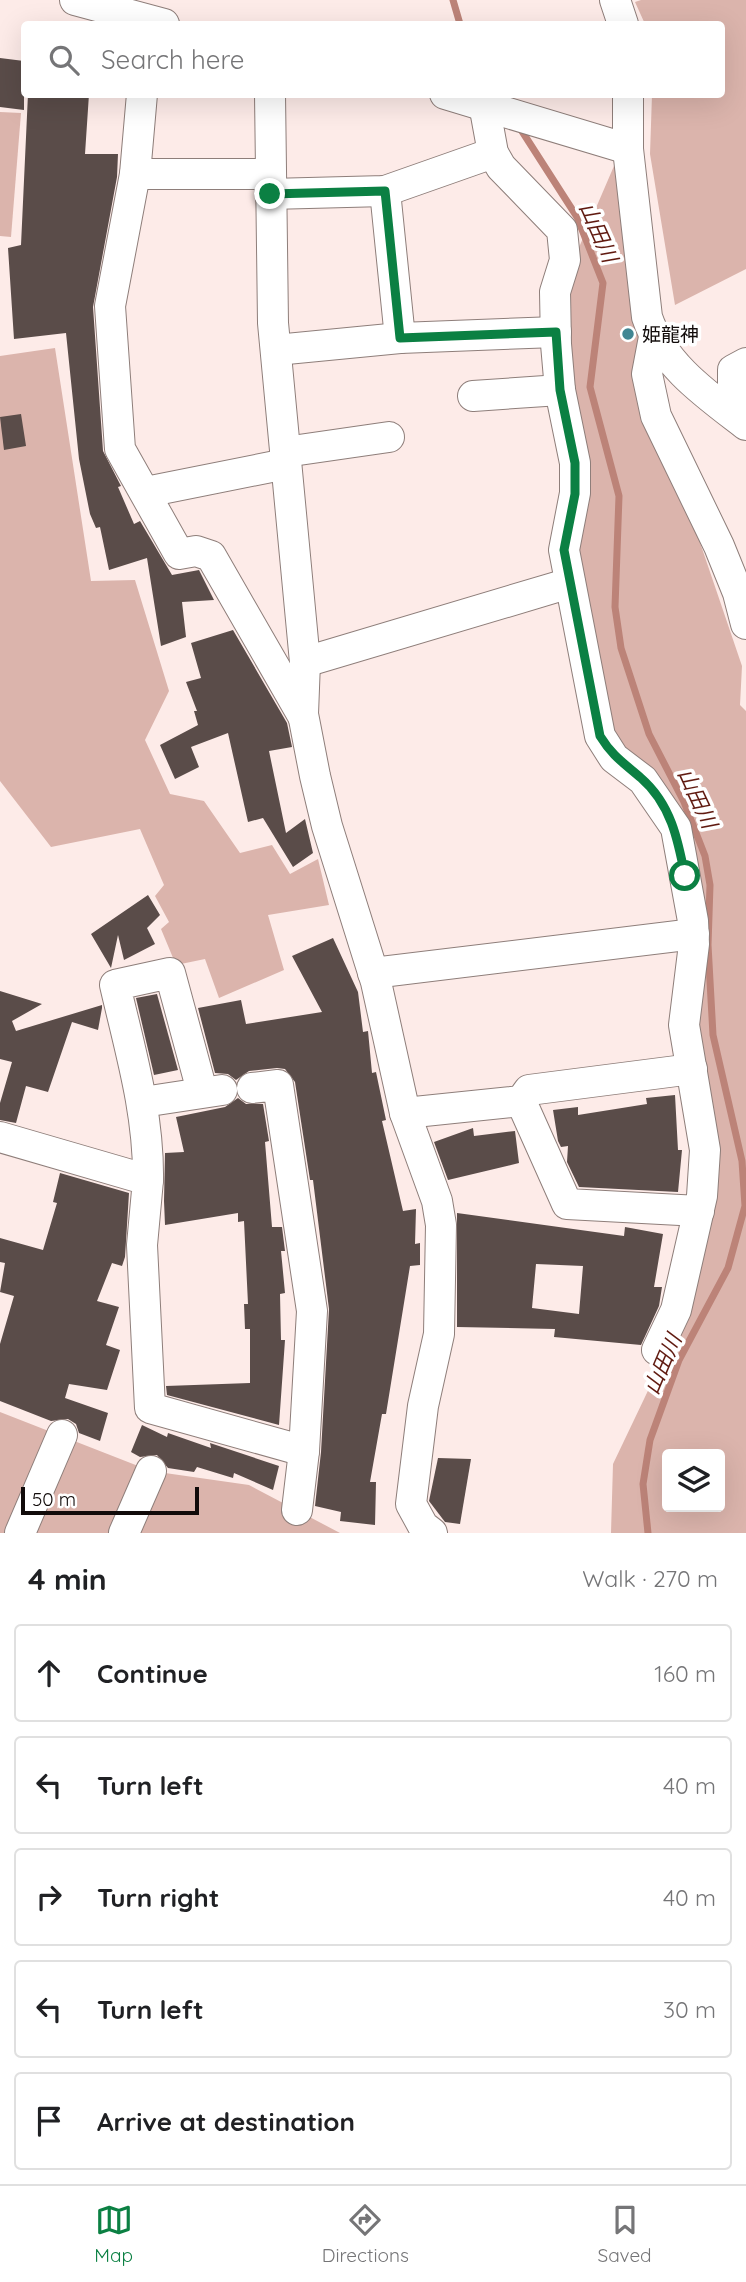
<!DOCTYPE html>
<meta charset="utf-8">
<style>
:root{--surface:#fff;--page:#f2f2f2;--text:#202124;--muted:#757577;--line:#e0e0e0;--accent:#0b8043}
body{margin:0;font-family:Quicksand,"Noto Sans JP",sans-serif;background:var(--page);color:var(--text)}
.controls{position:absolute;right:21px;bottom:21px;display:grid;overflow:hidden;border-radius:7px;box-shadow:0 7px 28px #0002}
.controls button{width:63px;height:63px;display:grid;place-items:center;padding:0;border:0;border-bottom:2px solid var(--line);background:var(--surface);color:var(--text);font:35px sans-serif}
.scale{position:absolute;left:21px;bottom:18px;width:178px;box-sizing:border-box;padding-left:7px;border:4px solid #110b0a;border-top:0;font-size:19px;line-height:24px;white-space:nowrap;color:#110b0a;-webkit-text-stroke:5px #fff;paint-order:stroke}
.stop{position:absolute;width:21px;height:21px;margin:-16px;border:5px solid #0b8043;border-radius:50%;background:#fff}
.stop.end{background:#0b8043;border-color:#fff;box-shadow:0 2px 7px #0008}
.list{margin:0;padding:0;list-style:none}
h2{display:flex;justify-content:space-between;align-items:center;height:91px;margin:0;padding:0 28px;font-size:30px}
h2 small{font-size:23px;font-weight:400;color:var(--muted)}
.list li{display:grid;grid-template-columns:46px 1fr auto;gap:21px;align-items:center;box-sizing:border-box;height:98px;margin:0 14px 14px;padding:0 14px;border:2px solid var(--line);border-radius:7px}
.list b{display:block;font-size:26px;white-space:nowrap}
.list em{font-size:23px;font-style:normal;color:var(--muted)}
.icon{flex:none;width:38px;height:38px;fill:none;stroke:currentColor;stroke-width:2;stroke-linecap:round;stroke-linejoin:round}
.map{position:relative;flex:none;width:746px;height:1533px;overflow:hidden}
.search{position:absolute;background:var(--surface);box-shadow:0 7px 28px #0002;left:21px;right:21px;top:21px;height:77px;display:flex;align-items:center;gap:18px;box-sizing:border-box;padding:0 24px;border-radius:7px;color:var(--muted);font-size:26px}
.sheet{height:651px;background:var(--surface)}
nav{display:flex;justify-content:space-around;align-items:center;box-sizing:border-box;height:98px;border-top:2px solid var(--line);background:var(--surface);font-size:19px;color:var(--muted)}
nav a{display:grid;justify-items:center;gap:4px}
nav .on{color:var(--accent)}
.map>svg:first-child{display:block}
.green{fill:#dbb4ac;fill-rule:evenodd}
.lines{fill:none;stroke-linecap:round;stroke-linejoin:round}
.stream{stroke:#bc8378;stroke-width:7}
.building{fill:#5a4c49;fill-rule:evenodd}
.minor-casing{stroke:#8e7e7a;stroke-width:32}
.minor{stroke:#fff;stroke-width:30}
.route{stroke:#0b8043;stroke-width:9}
.poi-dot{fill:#418693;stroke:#fff;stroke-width:2.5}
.labels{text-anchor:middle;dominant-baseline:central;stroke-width:7;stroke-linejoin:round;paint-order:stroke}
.poi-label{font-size:19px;fill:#110b0a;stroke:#fff;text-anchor:start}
.water-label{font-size:21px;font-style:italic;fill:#601a10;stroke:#fff}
</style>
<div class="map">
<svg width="746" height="1533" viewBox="0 0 746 1533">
<rect width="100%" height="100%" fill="#fdebe8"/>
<g class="green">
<path d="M641,0H746V269L675,305L650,154L652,95L722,94V24H645L635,2Z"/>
<path d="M0,112L21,113L11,237L0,236Z"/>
<path d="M617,159L692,519L742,666L740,705L746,711V1533H611L613,1464L686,1311L696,879L612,735L579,550L574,390L566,299L577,252ZM667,1454H720V1507H667Z"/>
<path d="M55,348L91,581L135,580L169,691L145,740L170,794L204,801L240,853L272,845L290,874L318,859L329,905L268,915L284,970L219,998L205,959L176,965L161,929L169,922L155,896L164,885L140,829L51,847L0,781V356Z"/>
<path d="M0,1412L151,1471L249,1485L340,1533H0Z"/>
</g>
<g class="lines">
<g class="stream">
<path d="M453,0L460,24"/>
<path d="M518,125L577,217L603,283L590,387L619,496L615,607L621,648L649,734L684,802L705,856L710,885L708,945L713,1035L742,1161L745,1206L728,1268L679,1360L650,1440L643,1484L648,1533"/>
</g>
</g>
<g class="building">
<path d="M0,58L24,61V110L0,107Z"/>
<path d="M28,94H89L85,154H118L117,177L93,307L103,451L121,486L118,487L134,524L140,521L172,575L199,570L214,600L182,602L186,637L161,646L147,558L109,570L100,527L96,528L90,514L79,459L66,333L14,339L8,248L21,245Z"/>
<path d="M21,414L26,446L4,450L0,417Z"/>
<path d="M233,630L287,723L292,747L269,751L286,833L305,819L313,853L293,867L263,818L248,822L228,733L191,747L199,767L175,779L160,745L198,725L194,711H197L186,682L201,678L191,643Z"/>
<path d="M148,895L160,915L147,928L155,944L124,960L118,935L111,968L91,934Z"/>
<path d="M333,938L358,992L363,1032L368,1031L372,1073L376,1072L386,1120L382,1121L403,1211L416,1209L415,1244L420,1243V1265L410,1266L386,1414H382L370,1482H376L375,1525L340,1521L341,1512L315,1506L321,1452L329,1309L313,1180H310L295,1082L285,1069L277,1068L249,1071L236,1080L228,1074L215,1073L198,1008L241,1000L246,1024L322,1012L292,956Z"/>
<path d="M0,991L42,1004L12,1021L16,1031L102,1005V1008L98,1030L72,1022L48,1092L26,1086L16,1123L0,1120V1103L12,1062L0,1059Z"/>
<path d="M157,994L178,1070L154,1075L136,998Z"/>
<path d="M675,1095L678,1150H682L678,1192L579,1187L567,1162L568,1146L561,1147L558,1141L553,1110L578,1107V1115L647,1104L646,1098Z"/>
<path d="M238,1098L246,1104H263L269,1141L265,1142L272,1227H282L285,1251H281L285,1293L280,1294L281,1340H285L279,1425L167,1395L166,1386L250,1383V1329H245L244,1304H248L244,1221L238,1222V1213L165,1225L164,1201L165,1153L184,1152L176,1117L225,1107Z"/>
<path d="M473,1128L474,1136L515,1131L519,1163L448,1180L434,1142Z"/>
<path d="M60,1173L129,1193L125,1257L122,1266L112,1263L97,1301L119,1307L106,1345L120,1350L107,1390L69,1384L65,1398L108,1413L100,1441L79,1433L76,1424L68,1419L51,1421L0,1401V1344L14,1296L0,1292L5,1263L0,1262V1238L43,1250L57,1203L53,1202Z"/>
<path d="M457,1213L624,1236L625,1227L663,1234L654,1287H662L659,1306L641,1345L554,1337L555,1329L457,1327ZM536,1264L583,1266L579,1314L532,1308Z"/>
<path d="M142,1425L167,1437L168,1433L211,1448L210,1443L279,1466L273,1490L234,1473L233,1478L197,1467L194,1472L168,1468L157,1455L140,1457L131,1452Z"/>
<path d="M438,1458L471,1459L460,1524L445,1522L429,1501Z"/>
</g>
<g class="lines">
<defs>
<g id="minor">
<path d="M75,0L164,24"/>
<path d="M615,0L623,24"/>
<path d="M142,94L135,174H270"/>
<path d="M270,94L273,323L305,662L303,714L315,776L327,826L376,982L405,1113L437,1201L441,1225L439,1334L423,1406L411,1504L423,1526L432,1533"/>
<path d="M445,94L628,149"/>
<path d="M628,94V149L647,317C663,365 707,395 746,425"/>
<path d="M484,104L493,153L501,167L562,230L565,260L555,292L556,344L560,390L575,463V493L564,550L600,736L614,758L643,780L676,828L693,921L694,944L684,1025L705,1150L702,1196L676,1310L657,1350"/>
<path d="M135,174L110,306L120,449L179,554L196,551L211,556L303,716"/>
<path d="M385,191L400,338L556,332"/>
<path d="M270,194L385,191L493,153"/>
<path d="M654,337L647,374L656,416L719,546L738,593L746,624"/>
<path d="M276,350L400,338"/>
<path d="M746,363L733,370V385L746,400"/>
<path d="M473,396L560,390"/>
<path d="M285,452L389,437"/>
<path d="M146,492L286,464"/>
<path d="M305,662L570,583"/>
<path d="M373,973L694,934"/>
<path d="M521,1101L567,1204L699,1211"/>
<path d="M143,1102L222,1090"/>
<path d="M405,1113L521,1101L529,1090L692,1069"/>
<path d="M0,1137L148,1180L142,1245L150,1408L304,1451L312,1311L278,1085L252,1088"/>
<path d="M148,1180C149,1113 130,1050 115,985L170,973L202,1091"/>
<path d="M297,1510L304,1451"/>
<path d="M20,1533L62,1435"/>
<path d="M124,1533L151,1471"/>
</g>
</defs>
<use href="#minor" class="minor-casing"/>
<use href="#minor" class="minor"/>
</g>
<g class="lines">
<path class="route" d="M270,194L385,191L400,338L556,332L560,390L575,463V494L564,550L600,736C613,757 624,763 641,778C671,804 678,840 685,876"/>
</g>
<circle class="poi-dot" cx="628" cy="334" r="7"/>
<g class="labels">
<g class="poi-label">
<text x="642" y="334">姫龍神</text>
</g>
<g class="water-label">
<text transform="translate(599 232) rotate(66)">山田川</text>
<text transform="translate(698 798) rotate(65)">山田川</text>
<text transform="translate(662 1364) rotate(-67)">山田川</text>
</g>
</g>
</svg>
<div class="controls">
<button><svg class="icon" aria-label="layers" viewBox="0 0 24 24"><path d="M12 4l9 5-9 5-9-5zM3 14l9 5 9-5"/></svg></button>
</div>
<div class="scale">50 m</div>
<div class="stop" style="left:685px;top:876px"></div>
<div class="stop end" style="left:270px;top:194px"></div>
<div class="search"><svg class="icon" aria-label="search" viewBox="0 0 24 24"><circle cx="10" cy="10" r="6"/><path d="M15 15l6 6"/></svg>Search here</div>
</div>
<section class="sheet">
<h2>4 min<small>Walk · 270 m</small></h2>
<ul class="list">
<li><svg class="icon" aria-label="ahead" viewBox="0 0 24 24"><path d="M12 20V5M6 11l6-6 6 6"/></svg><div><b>Continue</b></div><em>160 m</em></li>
<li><svg class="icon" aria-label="left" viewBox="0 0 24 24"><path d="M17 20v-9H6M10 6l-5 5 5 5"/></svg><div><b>Turn left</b></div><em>40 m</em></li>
<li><svg class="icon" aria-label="right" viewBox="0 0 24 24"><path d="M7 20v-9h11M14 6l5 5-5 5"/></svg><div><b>Turn right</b></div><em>40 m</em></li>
<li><svg class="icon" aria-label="left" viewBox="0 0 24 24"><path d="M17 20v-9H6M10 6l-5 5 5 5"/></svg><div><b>Turn left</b></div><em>30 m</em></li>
<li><svg class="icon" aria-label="arrive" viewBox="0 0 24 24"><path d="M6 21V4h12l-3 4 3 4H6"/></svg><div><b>Arrive at destination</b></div></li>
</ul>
</section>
<nav>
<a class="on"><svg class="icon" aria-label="map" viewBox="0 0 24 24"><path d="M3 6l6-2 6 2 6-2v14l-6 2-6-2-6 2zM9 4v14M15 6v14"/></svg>Map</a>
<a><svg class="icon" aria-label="directions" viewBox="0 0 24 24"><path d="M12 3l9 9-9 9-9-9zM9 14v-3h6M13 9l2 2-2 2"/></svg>Directions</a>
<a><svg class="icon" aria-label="saved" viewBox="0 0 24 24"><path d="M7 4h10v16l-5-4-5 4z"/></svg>Saved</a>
</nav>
